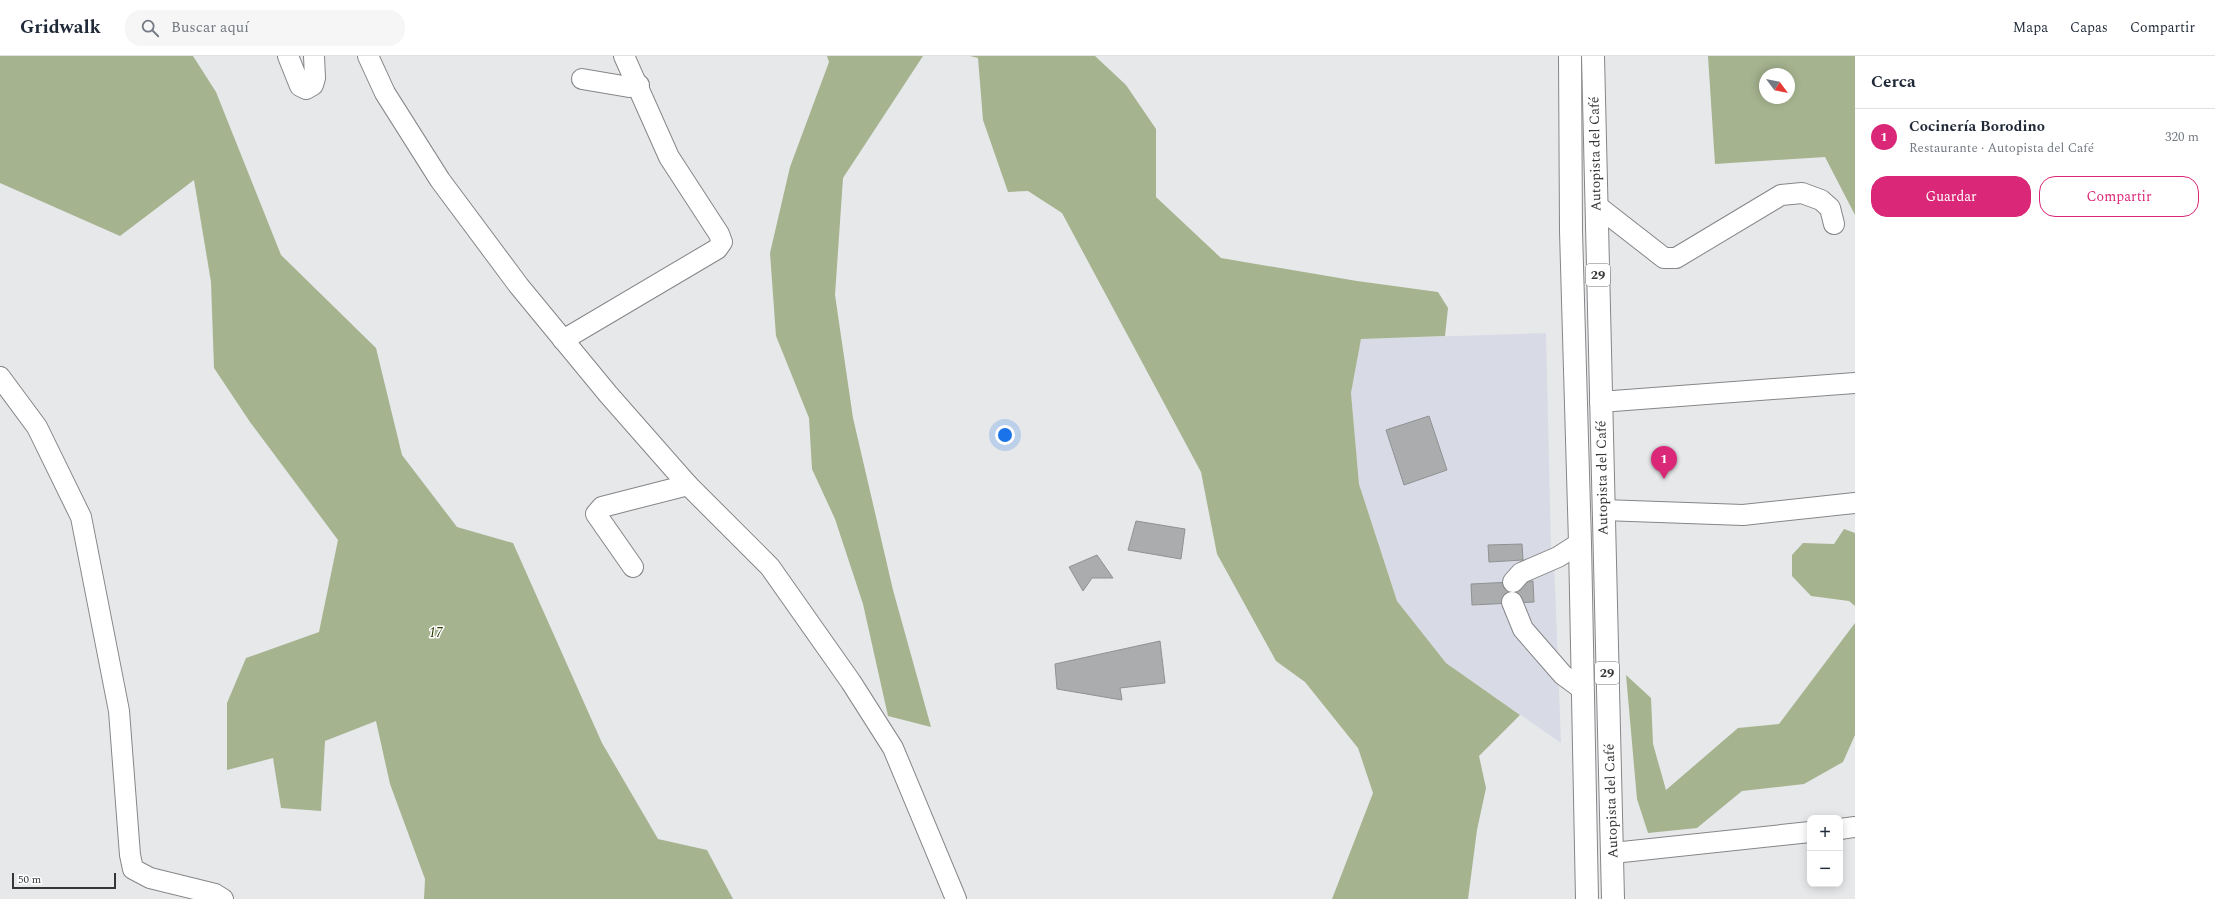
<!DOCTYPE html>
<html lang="es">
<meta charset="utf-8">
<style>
:root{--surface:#fff;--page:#f6f6f7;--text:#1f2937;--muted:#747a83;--line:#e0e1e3;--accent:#db2777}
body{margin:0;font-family:Spectral,serif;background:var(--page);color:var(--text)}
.controls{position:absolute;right:12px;bottom:12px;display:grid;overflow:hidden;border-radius:8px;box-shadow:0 2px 10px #0003}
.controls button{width:36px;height:36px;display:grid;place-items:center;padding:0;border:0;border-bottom:1px solid var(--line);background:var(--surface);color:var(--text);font:20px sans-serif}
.compass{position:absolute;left:1759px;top:12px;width:36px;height:36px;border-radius:50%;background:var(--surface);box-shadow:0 2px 10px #0003;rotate:122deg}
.scale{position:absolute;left:12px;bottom:10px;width:104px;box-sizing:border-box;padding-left:4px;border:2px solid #363637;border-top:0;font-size:11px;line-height:14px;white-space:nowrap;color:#363637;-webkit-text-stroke:3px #fff;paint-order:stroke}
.you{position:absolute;left:1005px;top:379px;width:14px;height:14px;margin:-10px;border:3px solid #fff;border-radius:50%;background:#1a73e8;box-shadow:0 0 0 6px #1a73e833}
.badge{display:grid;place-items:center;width:26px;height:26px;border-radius:50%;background:var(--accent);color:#fff;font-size:13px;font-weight:700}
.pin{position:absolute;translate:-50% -33px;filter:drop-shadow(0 1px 2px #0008)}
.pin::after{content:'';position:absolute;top:21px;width:14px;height:12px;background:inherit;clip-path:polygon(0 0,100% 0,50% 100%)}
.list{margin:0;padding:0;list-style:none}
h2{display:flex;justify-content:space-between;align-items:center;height:52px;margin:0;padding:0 16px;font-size:17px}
h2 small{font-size:13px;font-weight:400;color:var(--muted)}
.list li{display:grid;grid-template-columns:26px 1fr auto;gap:12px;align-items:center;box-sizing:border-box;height:56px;padding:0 16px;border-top:1px solid var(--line)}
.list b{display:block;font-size:15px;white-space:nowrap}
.list p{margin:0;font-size:13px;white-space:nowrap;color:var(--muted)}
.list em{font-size:13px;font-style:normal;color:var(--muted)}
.actions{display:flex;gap:8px;padding:12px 16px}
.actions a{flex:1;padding:9px 0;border:1px solid var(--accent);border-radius:16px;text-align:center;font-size:14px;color:var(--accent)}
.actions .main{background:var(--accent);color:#fff}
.icon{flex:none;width:22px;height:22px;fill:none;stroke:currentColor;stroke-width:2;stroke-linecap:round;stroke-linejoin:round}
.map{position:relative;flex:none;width:1855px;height:843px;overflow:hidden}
header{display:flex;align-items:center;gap:24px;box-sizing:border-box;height:56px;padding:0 20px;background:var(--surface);border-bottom:1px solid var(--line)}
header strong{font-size:19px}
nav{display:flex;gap:22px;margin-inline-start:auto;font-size:14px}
.search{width:280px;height:36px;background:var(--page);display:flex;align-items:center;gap:10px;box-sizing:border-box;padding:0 14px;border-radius:16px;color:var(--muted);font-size:15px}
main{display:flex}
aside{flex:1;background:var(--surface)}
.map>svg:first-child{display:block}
.built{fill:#d8dbe5}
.forest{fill:#a5b38f;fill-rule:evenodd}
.building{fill:#abacae;stroke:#919194}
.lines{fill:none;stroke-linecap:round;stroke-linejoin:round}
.minor-casing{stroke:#868689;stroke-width:22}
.highway-casing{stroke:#868689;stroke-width:24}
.minor{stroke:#fff;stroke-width:20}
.highway{stroke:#fff;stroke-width:22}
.labels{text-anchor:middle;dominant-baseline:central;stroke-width:3;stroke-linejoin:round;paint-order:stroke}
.shield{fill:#fff;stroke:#727273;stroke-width:1}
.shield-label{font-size:13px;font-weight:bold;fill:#363637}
.street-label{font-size:14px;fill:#363637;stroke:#fff}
.park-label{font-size:14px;font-style:italic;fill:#2b3c00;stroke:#fff}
</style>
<header>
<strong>Gridwalk</strong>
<div class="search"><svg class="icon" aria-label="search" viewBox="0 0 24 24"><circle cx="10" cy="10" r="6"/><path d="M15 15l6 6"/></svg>Buscar aquí</div>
<nav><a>Mapa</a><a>Capas</a><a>Compartir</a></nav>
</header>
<main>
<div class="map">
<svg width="1855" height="843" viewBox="0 0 1855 843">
<rect width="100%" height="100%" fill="#e7e8ea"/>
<path class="built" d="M1546,277L1551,492L1554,502L1561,687L1446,607L1397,545L1359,428L1351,337L1361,283Z"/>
<g class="forest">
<path d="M0,0H193L216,36L281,199L376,292L402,399L457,471L513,487L602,687L658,783L707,794L733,843H424L425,823L390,728L376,665L325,685L321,755L281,752L273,702L227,714V647L246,602L319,576L338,484L250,366L214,312L211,226L194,124L120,180L0,127Z"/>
<path d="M827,0H923L843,122L835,239L853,362L893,534L931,671L888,660L863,548L835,463L812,413L809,362L776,280L770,197L790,111L829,6Z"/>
<path d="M970,0H1095L1126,29L1156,73V141L1221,202L1357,225L1438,236L1448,252L1445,280L1361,283L1351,337L1359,428L1397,545L1446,607L1520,659L1479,700L1486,732L1477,774L1468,843H1332L1373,737L1358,692L1305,626L1276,605L1217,498L1201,416L1062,157L1028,135L1008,136L983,64L978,2Z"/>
<path d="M1708,0H1855V159L1825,101L1715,108ZM1765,18H1789V42H1765Z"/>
<path d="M1844,473L1855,477V550L1849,545L1811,540L1792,520V499L1803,487L1834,488Z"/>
<path d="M1855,567V679L1843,706L1804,728L1742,735L1697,772L1648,777L1637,743L1626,619L1651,642L1653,688L1666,734L1738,672L1779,668Z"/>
</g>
<g class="building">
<path d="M1429,360L1447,414L1404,429L1386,374Z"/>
<path d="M1136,465L1185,473L1181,503L1128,494Z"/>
<path d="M1522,488L1523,504L1489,506L1488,489Z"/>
<path d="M1097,499L1113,522H1092L1083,535L1069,511Z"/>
<path d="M1533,525L1534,546L1472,549L1471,528Z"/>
<path d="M1160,585L1165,627L1120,632L1122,644L1057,633L1055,608Z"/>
</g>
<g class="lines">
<defs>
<g id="minor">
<path d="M288,0L300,30L306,33L313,29L315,22L314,0"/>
<path d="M368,0L385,37L440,124L519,230L608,338L688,429L770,511L851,626L893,692L956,843"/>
<path d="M582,23L629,31L639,29"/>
<path d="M1596,149L1664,202H1676L1781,139L1802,137L1821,144L1830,152L1834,168"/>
<path d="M563,284L717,193L722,186L719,178L669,101L624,0"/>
<path d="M0,321L37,371L81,461L119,655L130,799L133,813L150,822L215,838L223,843"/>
<path d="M1600,346L1855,327"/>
<path d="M1603,454L1743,459L1855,447"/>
<path d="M633,511L596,458L602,451L688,429"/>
<path d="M1513,526L1521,517L1558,501L1580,487"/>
<path d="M1512,546L1523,573L1563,619L1582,633"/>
<path d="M1840,773L1855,771"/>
<path d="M1613,797L1810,776"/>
</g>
<g id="highway">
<path d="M1570,0L1571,175L1580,487L1587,843"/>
<path d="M1593,0L1613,843"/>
</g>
</defs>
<use href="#minor" class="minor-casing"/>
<use href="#highway" class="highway-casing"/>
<use href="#minor" class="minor"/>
<use href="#highway" class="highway"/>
</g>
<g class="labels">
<g class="shield">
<rect x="1586" y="208" width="24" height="22" rx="3"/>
<rect x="1595" y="606" width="24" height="22" rx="3"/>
</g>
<g class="shield-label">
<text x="1598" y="219">29</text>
<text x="1607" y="617">29</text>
</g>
<g class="street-label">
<text transform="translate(1595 98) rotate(-91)">Autopista del Café</text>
<text transform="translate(1602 422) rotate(-91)">Autopista del Café</text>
<text transform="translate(1611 745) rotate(-92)">Autopista del Café</text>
</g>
<g class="park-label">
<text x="436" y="576">17</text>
</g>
</g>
</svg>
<div class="controls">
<button>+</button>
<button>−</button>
</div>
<svg class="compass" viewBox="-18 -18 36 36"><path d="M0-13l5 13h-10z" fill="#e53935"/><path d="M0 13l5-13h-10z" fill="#747a83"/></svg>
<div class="scale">50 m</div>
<div class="you"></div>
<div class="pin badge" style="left:1664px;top:423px">1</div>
</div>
<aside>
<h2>Cerca<small></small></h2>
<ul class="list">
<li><span class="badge">1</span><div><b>Cocinería Borodino</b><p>Restaurante · Autopista del Café</p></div><em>320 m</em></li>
</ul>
<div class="actions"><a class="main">Guardar</a><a>Compartir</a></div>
</aside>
</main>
